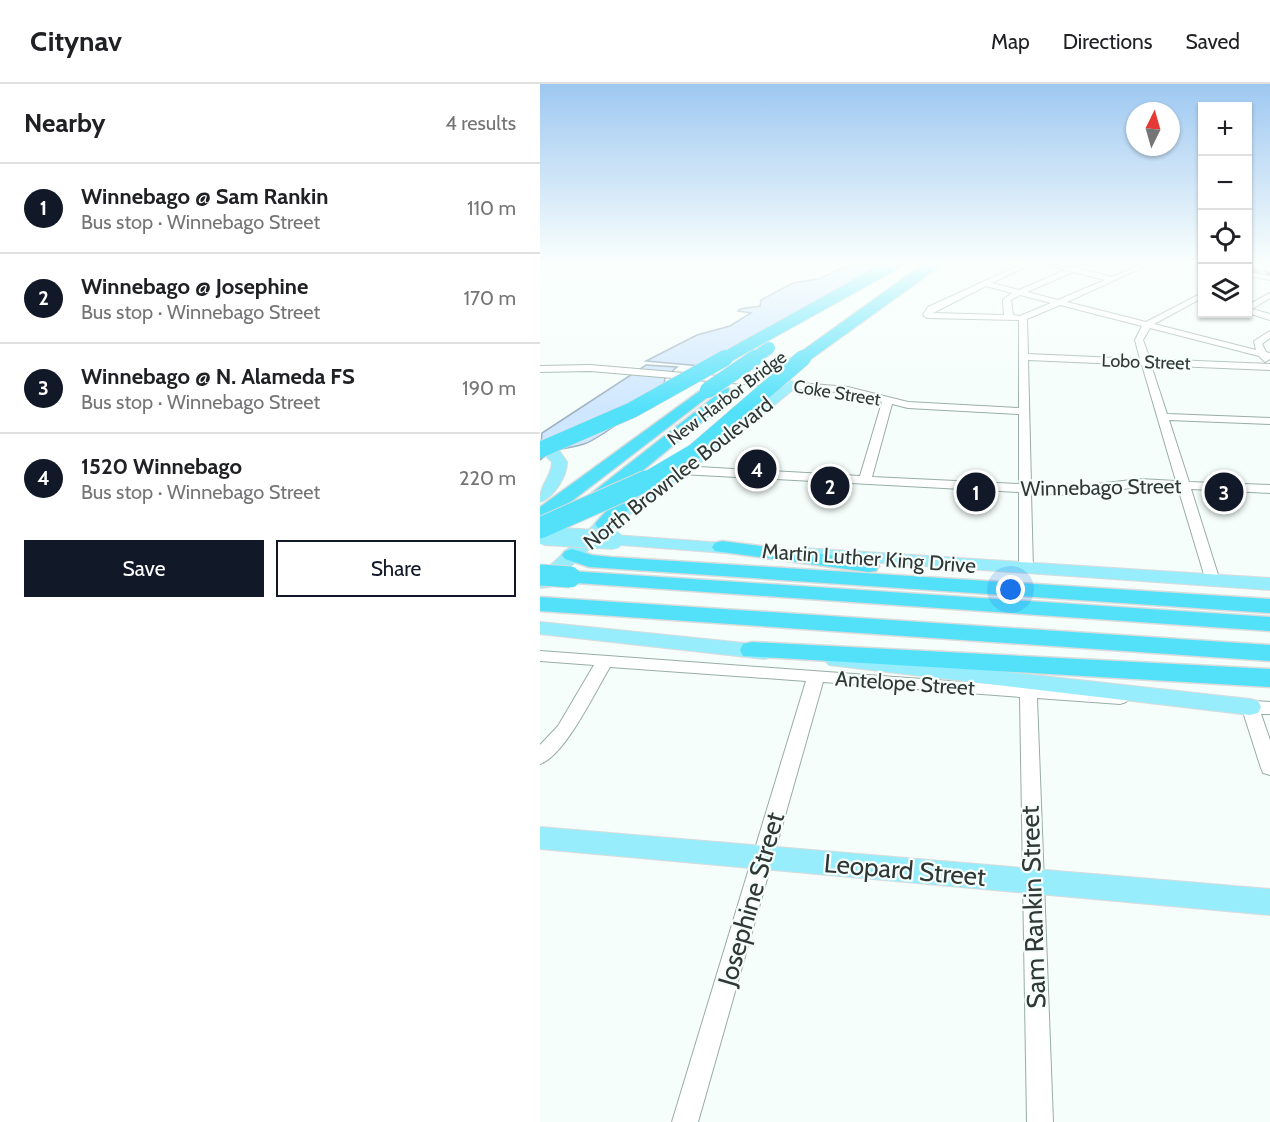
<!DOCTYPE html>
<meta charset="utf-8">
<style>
:root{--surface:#fff;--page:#f6f6f6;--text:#202124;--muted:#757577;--line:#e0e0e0;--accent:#111827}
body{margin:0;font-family:Cabin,sans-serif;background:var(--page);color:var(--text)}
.controls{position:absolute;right:18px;top:18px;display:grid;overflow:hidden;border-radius:0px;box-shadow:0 2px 4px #0004}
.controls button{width:54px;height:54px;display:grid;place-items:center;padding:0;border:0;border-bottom:2px solid var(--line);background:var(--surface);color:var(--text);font:30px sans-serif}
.compass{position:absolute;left:586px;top:18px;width:54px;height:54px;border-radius:50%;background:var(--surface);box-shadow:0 2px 4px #0004;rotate:5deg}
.you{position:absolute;left:471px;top:506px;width:21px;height:21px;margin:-15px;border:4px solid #fff;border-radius:50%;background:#1a73e8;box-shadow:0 0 0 9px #1a73e833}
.badge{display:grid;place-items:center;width:39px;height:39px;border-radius:50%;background:var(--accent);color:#fff;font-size:20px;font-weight:700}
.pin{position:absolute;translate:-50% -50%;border:3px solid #fff;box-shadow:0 2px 6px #0006}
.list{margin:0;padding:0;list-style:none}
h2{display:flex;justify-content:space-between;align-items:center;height:78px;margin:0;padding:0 24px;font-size:26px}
h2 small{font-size:20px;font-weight:400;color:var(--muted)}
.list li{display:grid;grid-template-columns:39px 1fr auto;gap:18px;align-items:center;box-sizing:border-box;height:90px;padding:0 24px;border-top:2px solid var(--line)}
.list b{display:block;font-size:22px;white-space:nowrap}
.list p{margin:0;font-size:20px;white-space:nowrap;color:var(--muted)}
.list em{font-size:20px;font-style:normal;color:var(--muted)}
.actions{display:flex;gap:12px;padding:18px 24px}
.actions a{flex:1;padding:14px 0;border:2px solid var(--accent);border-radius:0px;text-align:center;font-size:21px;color:var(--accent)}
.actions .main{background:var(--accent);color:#fff}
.icon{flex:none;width:33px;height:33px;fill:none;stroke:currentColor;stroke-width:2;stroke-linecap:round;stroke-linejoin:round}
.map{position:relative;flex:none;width:730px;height:1038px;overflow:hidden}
header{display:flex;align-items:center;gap:36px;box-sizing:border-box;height:84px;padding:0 30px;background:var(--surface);border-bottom:2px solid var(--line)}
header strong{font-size:28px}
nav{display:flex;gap:33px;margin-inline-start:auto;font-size:21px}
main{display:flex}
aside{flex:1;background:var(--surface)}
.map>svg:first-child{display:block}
.water{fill:#cfe7fe;stroke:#9fb2c2;stroke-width:1.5}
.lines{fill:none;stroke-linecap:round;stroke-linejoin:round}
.minor-casing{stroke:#98ada7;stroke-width:2}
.major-casing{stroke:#dadbdb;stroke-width:2}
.highway-casing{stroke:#dadbdb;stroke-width:3}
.minor{fill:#fff;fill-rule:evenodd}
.major{fill:#98edfc;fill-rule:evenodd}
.highway{fill:#53e1fa;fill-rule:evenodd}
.rail-casing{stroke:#97a09d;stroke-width:4}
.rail{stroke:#f5fefb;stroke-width:2;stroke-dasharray:6;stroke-linecap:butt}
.major-bridge-casing{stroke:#dadbdb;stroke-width:20;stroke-linecap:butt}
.highway-bridge-far2-casing{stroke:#dadbdb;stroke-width:14;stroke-linecap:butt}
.highway-bridge-far1-casing{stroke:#dadbdb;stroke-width:17;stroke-linecap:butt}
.highway-bridge-casing{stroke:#dadbdb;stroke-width:23;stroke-linecap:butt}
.major-bridge{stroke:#98edfc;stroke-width:18}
.highway-bridge-far2{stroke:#53e1fa;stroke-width:12}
.highway-bridge-far1{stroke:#53e1fa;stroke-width:16}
.highway-bridge{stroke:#53e1fa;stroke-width:21}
.labels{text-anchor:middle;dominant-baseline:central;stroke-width:4.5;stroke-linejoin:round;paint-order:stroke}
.far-street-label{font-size:18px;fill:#2f3836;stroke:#f5fefb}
.street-label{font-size:21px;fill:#2f3836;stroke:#f5fefb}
.near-street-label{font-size:26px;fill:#2f3836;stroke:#f5fefb}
</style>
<header>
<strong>Citynav</strong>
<nav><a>Map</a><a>Directions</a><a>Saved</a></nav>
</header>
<main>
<aside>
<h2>Nearby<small>4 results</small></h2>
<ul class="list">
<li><span class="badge">1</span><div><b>Winnebago @ Sam Rankin</b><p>Bus stop · Winnebago Street</p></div><em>110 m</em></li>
<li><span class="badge">2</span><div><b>Winnebago @ Josephine</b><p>Bus stop · Winnebago Street</p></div><em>170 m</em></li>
<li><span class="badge">3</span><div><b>Winnebago @ N. Alameda FS</b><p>Bus stop · Winnebago Street</p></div><em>190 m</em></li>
<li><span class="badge">4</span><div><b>1520 Winnebago</b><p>Bus stop · Winnebago Street</p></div><em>220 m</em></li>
</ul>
<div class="actions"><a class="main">Save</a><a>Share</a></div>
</aside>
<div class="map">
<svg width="730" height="1038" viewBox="0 0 730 1038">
<rect width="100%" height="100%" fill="#f5fefb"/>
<g class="water">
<path d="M311,180H365L161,282L106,277L157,251L190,242L211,229L198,227L200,225L220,222L221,216L253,199L278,195Z"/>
<path d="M106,281L137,283L125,294L123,307C105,319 61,355 44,360C25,366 17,362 0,376L2,349Z"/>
</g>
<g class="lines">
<defs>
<g id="minor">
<path d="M482,180H491L452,199L479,206L525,186L503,180L531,184L549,180L540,185L572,193L602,180H610L527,218L606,238L662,209V214L614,240L716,266L714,257L730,247V254L722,260L726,268L730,269V275L725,278L719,272L610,244L603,256L610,275L730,280V286L611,281L627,330L730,334V340L629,336L649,398L730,401V409L651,405L680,497L678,500H668L666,497L638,404L600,403L531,411L491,409L493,485L486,489L479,485V408L141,390L135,386L141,382L320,392L342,318L308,309L50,287L0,288V282L50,281L308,303L368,318L479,324V236L387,234L383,231L388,223ZM533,188L565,196L518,216L487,208ZM446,202L472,209L463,216L464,231L393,229ZM480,211L511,219L480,232L473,231L471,216ZM520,221L602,242L595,256L600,275L488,270L487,235ZM488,276L602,281L636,397L600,395L531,403L491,401ZM352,320L368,324L479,330V400L332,393Z"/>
<path d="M654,180H662V183L655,182Z"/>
<path d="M708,188L730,192V196L708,192Z"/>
<path d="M730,209V214L712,225L730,230V236L708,229V221Z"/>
<path d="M0,567L586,610L589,614L586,618L580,620L497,614L513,1038H487L480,613L283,598L158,1038H132L266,597L70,583C56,606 25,672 0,680V661L18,642L54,581L0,577Z"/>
<path d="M700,616L730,618V630H721L730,656V691L723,689L721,684L703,628L694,626L691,622L694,618Z"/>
</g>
<g id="major">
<path d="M0,180H13L0,185Z"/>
<path d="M250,297L255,298V304L203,347L71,444L9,503L0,504V491L59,436Z"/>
<path d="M0,356L16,362L27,378C27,392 14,414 0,418C0,398 11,395 12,378L0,366Z"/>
<path d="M74,451L198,460L207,465L198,470L68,460L65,456L68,452Z"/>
<path d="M263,464L730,494V506L257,473L254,469Z"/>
<path d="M0,538L225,561L232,563L235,568L232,573L225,575L0,550Z"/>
<path d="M296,569L710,615L718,617L721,623L718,629L710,631L289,581L285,576L289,571Z"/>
<path d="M0,743L730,805V831L0,765Z"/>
</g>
<g id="highway">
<path d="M168,301L176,306L173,309L7,436L0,438V423Z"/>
<path d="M188,304L196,309L193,312L62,420H48L46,416L48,412L183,306Z"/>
<path d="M104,392L113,397L110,401L72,444H58L55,440L58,436L98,393Z"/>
<path d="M182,457L328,476L336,477L339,482L336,487L328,488L175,467L172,463L175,459Z"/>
<path d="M32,465L52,471L71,473L730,515V529L49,483L25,475L22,471L25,467Z"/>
<path d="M30,487L730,533V547L22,498L19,493L22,488Z"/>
<path d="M0,513L730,561V577L0,527Z"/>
<path d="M212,558L730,585V603L203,572L200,566L203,560Z"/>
</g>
</defs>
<use href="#minor" class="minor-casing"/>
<use href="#major" class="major-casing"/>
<use href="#highway" class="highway-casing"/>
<use href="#minor" class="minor"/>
<use href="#major" class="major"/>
<use href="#highway" class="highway"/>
<defs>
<path id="rail" d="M708,185L730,190"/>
</defs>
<use href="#rail" class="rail-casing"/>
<use href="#rail" class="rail"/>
<defs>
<path id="major-bridge" d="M4,452L74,456"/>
<g id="highway-bridge-far2">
<path d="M183,275L354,180"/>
<path d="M213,275L229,264"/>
<path d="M261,275L393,180"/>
</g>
<g id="highway-bridge-far1">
<path d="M168,306L215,274"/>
<path d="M0,366L92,326L185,274"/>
<path d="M103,398L154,368L263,274"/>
</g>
<g id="highway-bridge">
<path d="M0,444L106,397"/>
<path d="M0,491L30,493"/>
</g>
</defs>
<use href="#major-bridge" class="major-bridge-casing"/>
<use href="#highway-bridge-far2" class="highway-bridge-far2-casing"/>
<use href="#highway-bridge-far1" class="highway-bridge-far1-casing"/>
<use href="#highway-bridge" class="highway-bridge-casing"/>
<use href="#major-bridge" class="major-bridge"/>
<use href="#highway-bridge-far2" class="highway-bridge-far2"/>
<use href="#highway-bridge-far1" class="highway-bridge-far1"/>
<use href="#highway-bridge" class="highway-bridge"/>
</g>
<linearGradient id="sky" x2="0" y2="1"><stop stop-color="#9ec8f1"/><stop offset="0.55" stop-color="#fafffd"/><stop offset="1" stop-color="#fafffd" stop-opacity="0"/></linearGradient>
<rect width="730" height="325" fill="url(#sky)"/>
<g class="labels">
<g class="far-street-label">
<text transform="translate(606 278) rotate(2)">Lobo Street</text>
<text transform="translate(297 309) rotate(9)">Coke Street</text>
<text transform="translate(187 314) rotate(-37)">New Harbor Bridge</text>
</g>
<g class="street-label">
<text transform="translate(138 389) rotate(-38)">North Brownlee Boulevard</text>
<text transform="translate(561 403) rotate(-1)">Winnebago Street</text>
<text transform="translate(329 474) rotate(4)">Martin Luther King Drive</text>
<text transform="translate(365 599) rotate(4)">Antelope Street</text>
</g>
<g class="near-street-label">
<text transform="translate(365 786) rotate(5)">Leopard Street</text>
<text transform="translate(211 815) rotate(-74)">Josephine Street</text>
<text transform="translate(493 823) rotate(-92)">Sam Rankin Street</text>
</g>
</g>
</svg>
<div class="controls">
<button>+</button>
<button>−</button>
<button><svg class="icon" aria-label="locate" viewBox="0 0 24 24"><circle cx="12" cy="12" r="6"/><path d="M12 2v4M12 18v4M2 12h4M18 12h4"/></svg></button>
<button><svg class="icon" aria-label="layers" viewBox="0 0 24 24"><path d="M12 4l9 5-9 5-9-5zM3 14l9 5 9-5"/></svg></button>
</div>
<svg class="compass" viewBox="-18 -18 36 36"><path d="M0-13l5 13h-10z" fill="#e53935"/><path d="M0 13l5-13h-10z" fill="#757577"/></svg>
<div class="you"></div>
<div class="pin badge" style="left:436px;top:408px">1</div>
<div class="pin badge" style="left:290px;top:402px">2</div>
<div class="pin badge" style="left:684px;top:408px">3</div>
<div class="pin badge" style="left:217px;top:385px">4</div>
</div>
</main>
